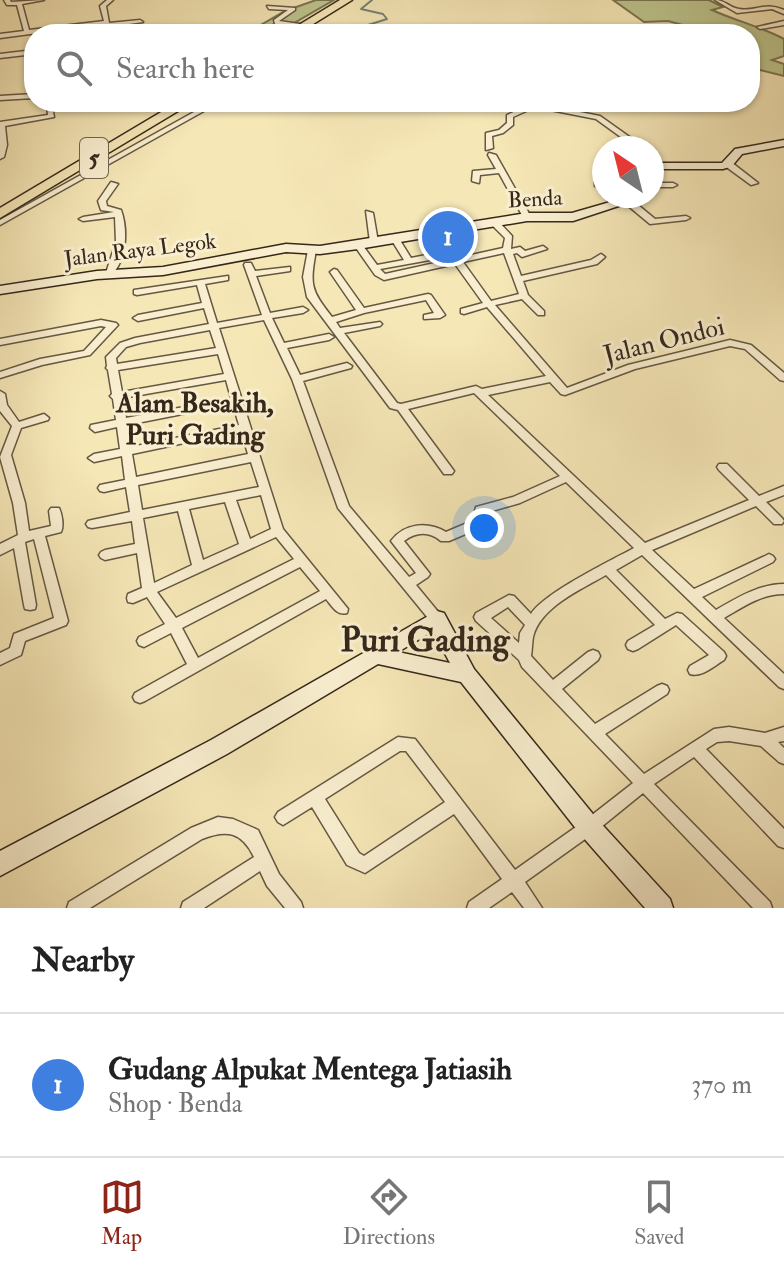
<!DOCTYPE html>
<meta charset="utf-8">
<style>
:root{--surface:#fff;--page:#f6f6f6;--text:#222;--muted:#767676;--line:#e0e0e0;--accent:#8f2418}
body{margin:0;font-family:"IM FELL Double Pica",serif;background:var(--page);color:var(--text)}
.compass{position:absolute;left:592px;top:136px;width:72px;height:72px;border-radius:50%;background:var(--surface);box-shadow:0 2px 6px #0004;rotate:325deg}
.you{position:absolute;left:484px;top:528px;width:28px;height:28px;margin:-20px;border:6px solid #fff;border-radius:50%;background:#1a73e8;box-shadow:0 0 0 12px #1a73e833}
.badge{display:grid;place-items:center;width:52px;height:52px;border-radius:50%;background:var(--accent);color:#fff;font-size:26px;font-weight:700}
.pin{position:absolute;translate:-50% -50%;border:4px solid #fff;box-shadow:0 2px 8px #0006}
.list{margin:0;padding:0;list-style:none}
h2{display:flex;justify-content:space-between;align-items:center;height:104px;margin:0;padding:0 32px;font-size:34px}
h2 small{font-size:26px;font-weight:400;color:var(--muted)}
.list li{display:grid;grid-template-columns:52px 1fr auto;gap:24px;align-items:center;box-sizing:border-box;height:144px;padding:0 32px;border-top:2px solid var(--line)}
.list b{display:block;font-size:30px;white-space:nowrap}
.list p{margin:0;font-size:26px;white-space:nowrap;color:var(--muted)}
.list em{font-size:26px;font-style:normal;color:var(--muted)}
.icon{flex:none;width:44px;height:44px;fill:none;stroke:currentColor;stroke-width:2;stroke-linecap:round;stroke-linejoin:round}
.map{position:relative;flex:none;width:784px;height:908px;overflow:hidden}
.search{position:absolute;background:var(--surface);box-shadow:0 2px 6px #0004;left:24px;right:24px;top:24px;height:88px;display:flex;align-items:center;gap:20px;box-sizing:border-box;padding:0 28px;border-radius:32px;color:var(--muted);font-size:30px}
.sheet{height:248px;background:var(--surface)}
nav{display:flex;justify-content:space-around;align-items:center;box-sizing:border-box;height:112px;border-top:2px solid var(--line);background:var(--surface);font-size:22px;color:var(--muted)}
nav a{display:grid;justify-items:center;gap:4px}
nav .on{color:var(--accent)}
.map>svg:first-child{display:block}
.green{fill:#bec58d;stroke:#7a7654;stroke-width:2}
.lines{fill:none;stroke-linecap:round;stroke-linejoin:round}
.stream{stroke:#738376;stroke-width:2}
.street-casing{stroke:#655842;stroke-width:3}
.secondary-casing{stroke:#35281b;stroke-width:3}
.highway-casing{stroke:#35281b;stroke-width:3}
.street{fill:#f9efd0;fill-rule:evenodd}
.secondary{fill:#f9efd0;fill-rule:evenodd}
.highway{fill:#f6e7b7;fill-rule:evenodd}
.labels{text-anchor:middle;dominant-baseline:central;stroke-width:6;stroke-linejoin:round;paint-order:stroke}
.far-street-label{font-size:22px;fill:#35281b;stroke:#f9efd0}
.shield{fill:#f9efd0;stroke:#706451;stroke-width:2}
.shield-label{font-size:24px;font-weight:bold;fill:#35281b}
.street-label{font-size:26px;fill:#35281b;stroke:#f9efd0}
.neighbourhood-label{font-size:28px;font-weight:bold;fill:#35281b;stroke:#f9efd0}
.near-neighbourhood-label{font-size:34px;font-weight:bold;fill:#35281b;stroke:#f9efd0}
</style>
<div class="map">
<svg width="784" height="908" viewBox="0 0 784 908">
<rect width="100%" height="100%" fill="#f6e7b7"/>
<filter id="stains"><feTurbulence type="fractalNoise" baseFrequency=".0025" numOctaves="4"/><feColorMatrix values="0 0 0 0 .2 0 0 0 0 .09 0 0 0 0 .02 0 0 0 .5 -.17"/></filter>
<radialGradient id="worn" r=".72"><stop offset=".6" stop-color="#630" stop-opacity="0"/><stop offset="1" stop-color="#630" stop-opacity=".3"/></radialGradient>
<g class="green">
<path d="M316,0H334L275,34H245L285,11Z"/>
<path d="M613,0H709L723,7L712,10C736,21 762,27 784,39V56L772,60L784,64V76L760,70L750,63V34H716L668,21L644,22Z"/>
</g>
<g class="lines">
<path class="stream" d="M361,34L352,30L387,19L383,14L361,9L372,0"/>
<defs>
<g id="street">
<path d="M4,0H10L11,2L44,0L22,4L29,30L104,21L100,6L107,0H113L106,6L109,23L140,20L143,22L108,27L106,24L0,38V34L24,31L17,5H7Z"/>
<path d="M715,0C725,0 730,8 739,9C756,12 765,1 784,10V14L772,9L737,13Z"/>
<path d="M267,6L295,8V10L279,21L300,24C294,26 288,24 281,26C273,28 268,34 258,34L275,24L274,20L288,10L269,9Z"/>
<path d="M784,21V25L760,29L757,27Z"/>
<path d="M316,27H320L330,34H323L316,29Z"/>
<path d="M34,50V54L0,58V54Z"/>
<path d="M34,94V98L0,100V96Z"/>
<path d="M212,102H220L0,225V220Z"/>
<path d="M534,103L600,116L645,148H636L596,119L535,107L513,117V125L503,133L492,136L493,148L486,150V133L499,130L507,123V115Z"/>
<path d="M47,105L52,106L54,117L5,126L7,145L4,157L0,159V122L48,115Z"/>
<path d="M489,153L496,155L531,217L530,219H527L523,217L499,173L480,175L479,183L472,181L473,171L496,169L488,155Z"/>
<path d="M725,162H731L758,183L751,185L725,166Z"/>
<path d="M111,182L118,184L106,201L107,206L121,210C128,229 127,262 110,276L106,273L116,242L115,217L83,221L79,219L83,217L114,212L101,210L98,201Z"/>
<rect x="595" y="182" width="9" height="4"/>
<path d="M652,183H673L677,185L673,187H652Z"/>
<path d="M626,200H632L655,219L686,216L690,218L686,220L650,224L626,204Z"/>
<path d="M366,211L373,213L378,242L377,244L374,245L370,242Z"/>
<path d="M491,220H497L512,236L511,249L520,247L525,251L543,246L547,249L522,257L517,253L513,254L521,276L591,260L601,254L605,257L597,264L523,281L528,295L544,311V315H538L522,299L495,305L567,388L628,365L730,340L751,345L784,373V381L780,380L745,349L730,346L635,369L565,395L561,394L550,382L488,395L645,543L749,500L719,470L717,467L719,464H727L759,496L784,486V495L766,502L782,518L784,521L782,524H774L756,506L652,550L694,589L765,556L769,554L773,556L775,559L773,562L702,597L716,610C737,598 759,584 784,584V594C761,594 743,607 724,618L784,674V689L779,687L642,555L616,570L665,619L677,613L682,614L724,652L726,656L724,660C714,666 701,678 690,674L688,670L690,666L709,655L676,625L638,649L633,651L628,649L626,645L628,641L655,625L606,575C582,589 540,607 533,637C532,643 532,650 531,656L553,680L588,652L593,650L598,652L600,656L598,660L562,689L595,724L657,686L662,684L667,686L669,690L667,694L605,734L644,774L714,729L729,727L765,733L784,727V741L778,742L784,748V764L779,762L761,746L729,741L717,742L706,749L784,829V848L778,846L694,757L654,784L770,902L772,908H753L643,793L595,832L525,882L542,908H524L512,892L489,908H467L469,902L502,879L454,814L365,873L347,865L312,807L283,825L278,822L275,817L278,812L398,737L415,739L515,870L583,822L633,783L522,667L519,660L476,621L474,617L476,613L509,595L514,596L531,614C544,593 610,561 634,548L566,482L520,503L485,513L482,527L449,541H441C429,531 416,532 404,541L430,574L428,577L416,585L444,619L442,623L437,624L432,623L338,508L292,379L264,320L219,328L283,529L348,609L347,613C337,616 332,606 326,599L145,701L140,703L135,701L133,697L135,693L187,664L171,633L144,647L139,645L137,641L139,637L165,624L147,597L133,603L128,602L127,598L128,594L142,588L137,553L105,560L101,558L99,555L101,552L105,550L135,544L132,521L92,528L88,527L86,524L88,521L92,520L130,512L126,487L104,492L100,491L98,488L100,485L125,480L122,456L94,462L88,458L94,454L120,449L117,427L95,432L90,428L91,425L116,420L113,399L110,396L112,394L108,370L106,368L107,366L106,357L120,343L135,338L209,324L204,308L138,321L133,318L138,315L202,303L197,285L137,295L134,294V290L228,276V280L205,284L217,323L262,315L244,265L245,263H251L255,271L290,267V271L256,276L270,313L303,307L308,310L303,313L272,318L284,343L329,334L334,337L329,340L287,348L300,375L347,363L352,366L351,368L303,381L349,506L409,577L416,573L391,541C404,523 428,521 446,532L472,521L476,507L513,497L560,476L474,393L408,409L454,471L452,474H444L398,410L390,408L307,297L303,277L308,250L312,247L316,250C310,285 310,289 332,317L356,310L330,272L334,269L337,270L364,308L428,294L431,295L445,315L440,318L424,319V315L434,313L426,300L364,313L336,322L340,328L380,322L382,324L380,326L344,333L397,403L401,404L476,386L482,389L546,376L487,307L464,314L461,313V309L483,303L455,264L384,280L375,275L354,245L358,242L361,243L377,265L404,260L391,239L395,236L398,237L411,258L441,252L445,255L441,258L380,269L385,274L503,248L505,238L491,224ZM504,253L519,294L491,301L463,262ZM210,330L216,348L117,364L116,358L126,347L140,343ZM218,354L224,374L122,392L118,370ZM226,380L231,398L126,418L123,398ZM233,404L239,425L131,447L127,425ZM241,431L248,454L136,477L132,454ZM251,462L259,487L142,510L138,485ZM261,495L271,529L250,539L236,500ZM225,502L239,544L203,560L189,509ZM178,511L192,565L154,583L143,518ZM276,537L294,559L176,618L157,592ZM300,567L320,591L198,658L182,628ZM508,607L525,625L520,633L519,643L491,618ZM400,751H406L445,802L364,856L359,853L325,799Z"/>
<path d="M101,320L116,323L118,325L90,355L42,365L0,378V372L40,359L84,351L106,327L101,326L0,345V339Z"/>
<path d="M0,391L5,394L7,405L19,422L44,414L49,418L48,420L21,428L11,455L25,503L29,531L51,526L49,511L51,508H59C62,514 64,526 61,532L45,536L68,621L66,625L25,641L21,655L0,665V653L10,648L14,634L54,618L34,539L25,542L36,605L35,609L30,610L25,609L24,605L14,548L0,555V544L18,535L13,503L0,457L12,426L0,411Z"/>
<path d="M218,817L233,819L258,830L279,874L301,902L303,908H285L267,886L260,871L204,908H181L183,902L254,857C242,832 227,829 202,839L90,908H67L69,902L191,828Z"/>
</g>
<g id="secondary">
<path d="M784,140V146L742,154L732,166L723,169H652V163H722L735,149Z"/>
<path d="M631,196H649L573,221H527L358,249L320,254L286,252L163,275L97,279L0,294V286L97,271L163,267L286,244L320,246L527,213H572Z"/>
<path d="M437,611L444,613L474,669L597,819L670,899L673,908H645L581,835L461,682L378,664L227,754L0,876V851L211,740ZM433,631L450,663L398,652Z"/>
</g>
<g id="highway">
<path d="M340,0H352L297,34H284Z"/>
<path d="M178,102H193L0,218V208Z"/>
</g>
</defs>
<use href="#street" class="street-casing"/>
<use href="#secondary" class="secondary-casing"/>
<use href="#highway" class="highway-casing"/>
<use href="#street" class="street"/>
<use href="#secondary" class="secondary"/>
<use href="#highway" class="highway"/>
</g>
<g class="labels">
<g class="far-street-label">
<text transform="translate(535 199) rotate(-3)">Benda</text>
<text transform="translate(140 250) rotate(-7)">Jalan Raya Legok</text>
</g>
<rect class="shield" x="80" y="138" width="28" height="40" rx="6"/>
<g class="shield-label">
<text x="94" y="158">5</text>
</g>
<g class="street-label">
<text transform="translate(664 341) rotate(-14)">Jalan Ondoi</text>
</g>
<g class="neighbourhood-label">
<text x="195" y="403">Alam Besakih,<tspan x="195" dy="32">Puri Gading</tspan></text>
</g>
<g class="near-neighbourhood-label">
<text x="425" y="640">Puri Gading</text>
</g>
</g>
<rect width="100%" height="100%" filter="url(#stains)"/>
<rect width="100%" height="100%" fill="url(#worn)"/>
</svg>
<svg class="compass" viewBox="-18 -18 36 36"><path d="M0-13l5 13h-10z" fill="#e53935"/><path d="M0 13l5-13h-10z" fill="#767676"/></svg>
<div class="you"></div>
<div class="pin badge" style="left:448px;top:237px;background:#3f7fe0">1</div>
<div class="search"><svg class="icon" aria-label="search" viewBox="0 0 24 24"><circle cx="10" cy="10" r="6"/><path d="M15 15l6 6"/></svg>Search here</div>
</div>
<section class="sheet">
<h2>Nearby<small></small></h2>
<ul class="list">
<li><span class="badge" style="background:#3f7fe0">1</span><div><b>Gudang Alpukat Mentega Jatiasih</b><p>Shop · Benda</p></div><em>370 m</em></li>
</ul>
</section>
<nav>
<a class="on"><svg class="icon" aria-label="map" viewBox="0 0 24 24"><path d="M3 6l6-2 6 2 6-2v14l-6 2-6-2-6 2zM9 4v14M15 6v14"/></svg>Map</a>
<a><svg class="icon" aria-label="directions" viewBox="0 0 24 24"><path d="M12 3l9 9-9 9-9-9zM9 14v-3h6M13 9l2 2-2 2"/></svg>Directions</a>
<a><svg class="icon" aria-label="saved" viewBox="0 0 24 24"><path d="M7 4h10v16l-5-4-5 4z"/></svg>Saved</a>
</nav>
